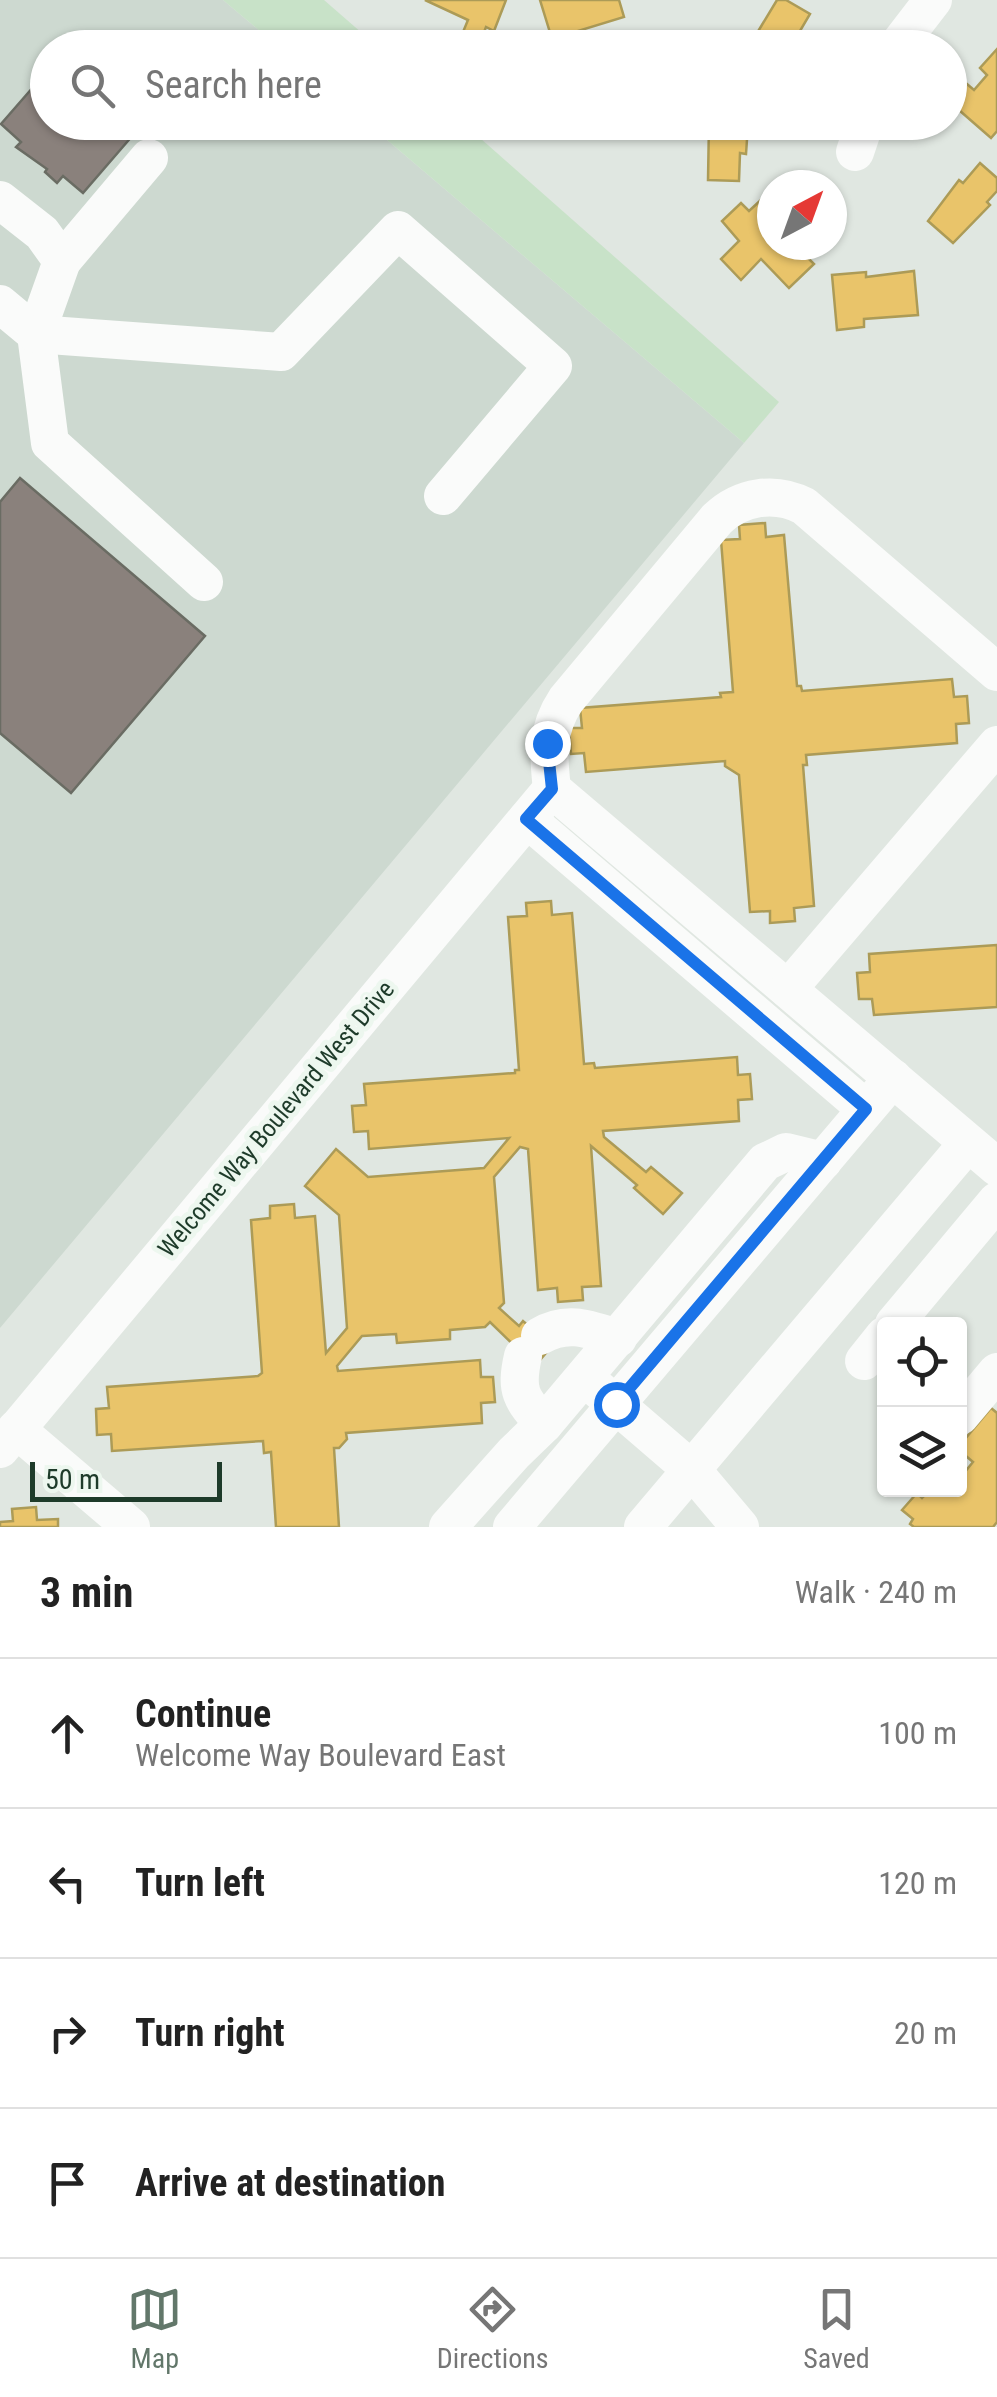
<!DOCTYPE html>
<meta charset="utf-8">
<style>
:root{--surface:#fff;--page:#f6f6f6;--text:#222;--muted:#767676;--line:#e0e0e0;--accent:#62776a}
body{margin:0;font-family:"Roboto Condensed",sans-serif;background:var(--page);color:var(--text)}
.controls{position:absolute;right:30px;bottom:30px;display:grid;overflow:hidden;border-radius:10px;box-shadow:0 2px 8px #0004}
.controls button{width:90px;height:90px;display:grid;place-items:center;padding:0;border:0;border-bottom:2px solid var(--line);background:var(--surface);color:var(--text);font:50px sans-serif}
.compass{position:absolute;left:757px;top:170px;width:90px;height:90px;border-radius:50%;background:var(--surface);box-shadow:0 2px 8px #0004;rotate:41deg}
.scale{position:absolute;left:30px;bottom:25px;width:192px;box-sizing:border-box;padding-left:10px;border:5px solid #1e3b2a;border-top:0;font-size:28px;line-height:35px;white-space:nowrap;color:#1e3b2a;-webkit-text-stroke:8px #edf7ef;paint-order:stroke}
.stop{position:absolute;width:30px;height:30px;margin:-22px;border:8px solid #1a73e8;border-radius:50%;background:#fff}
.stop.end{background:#1a73e8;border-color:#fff;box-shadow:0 2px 10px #0008}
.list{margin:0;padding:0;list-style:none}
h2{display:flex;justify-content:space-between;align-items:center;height:130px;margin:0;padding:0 40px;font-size:42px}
h2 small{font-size:32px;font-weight:400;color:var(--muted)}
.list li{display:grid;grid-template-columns:65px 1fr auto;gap:30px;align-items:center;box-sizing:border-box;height:150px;padding:0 40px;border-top:2px solid var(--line)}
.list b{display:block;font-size:38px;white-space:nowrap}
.list p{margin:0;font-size:32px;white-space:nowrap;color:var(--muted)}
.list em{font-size:32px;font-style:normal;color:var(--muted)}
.icon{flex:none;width:55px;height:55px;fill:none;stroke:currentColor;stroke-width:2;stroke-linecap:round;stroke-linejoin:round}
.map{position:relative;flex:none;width:997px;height:1527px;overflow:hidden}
.search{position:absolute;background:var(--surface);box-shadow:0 2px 8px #0004;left:30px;right:30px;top:30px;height:110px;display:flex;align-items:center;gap:25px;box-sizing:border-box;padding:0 35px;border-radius:55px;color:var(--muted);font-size:38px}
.sheet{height:730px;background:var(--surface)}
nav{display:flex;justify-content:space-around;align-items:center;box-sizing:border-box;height:140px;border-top:2px solid var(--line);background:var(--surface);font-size:28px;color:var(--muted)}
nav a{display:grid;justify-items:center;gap:5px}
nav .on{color:var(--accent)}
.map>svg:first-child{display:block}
.built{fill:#cdd9d0}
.green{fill:#c8e2c8}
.homes{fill:#e9c46a;stroke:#ac9b57;stroke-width:2.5}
.industry{fill:#8a817c;stroke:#6a6c63;stroke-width:2.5}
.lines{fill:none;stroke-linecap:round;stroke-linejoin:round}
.minor{stroke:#fafbfa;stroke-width:38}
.route{stroke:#1a73e8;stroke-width:12}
.labels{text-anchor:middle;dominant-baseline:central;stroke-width:10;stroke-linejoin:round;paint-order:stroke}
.street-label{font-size:25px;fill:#1e3b2a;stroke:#edf7ef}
</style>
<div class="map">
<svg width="997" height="1527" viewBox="0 0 997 1527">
<rect width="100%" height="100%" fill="#e0e7e1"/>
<path class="built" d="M0,0H223L279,47L48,48V122L367,123L744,443L0,1328Z"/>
<g class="green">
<path d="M223,0H324L378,47H279Z"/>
<path d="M367,123H463L779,402L744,443Z"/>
</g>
<g class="homes">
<path d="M425,0H506L494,31L486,27L481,40L463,32L468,20Z"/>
<path d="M540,0H619L624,17L552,39Z"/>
<path d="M777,0H786L810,14L790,48H748Z"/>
<path d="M997,49V131L991,138L951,103L967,84L974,90L987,75L980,68Z"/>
<path d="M709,122L748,125L746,154L740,153L739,181L708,180Z"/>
<path d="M980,163L997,178V191L987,202L990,205L953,243L928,221L959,180L963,183Z"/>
<path d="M763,198L772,207V245H795L814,264L789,288L761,259L741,280L721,259L739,241L722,221L741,203L749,211Z"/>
<path d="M914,271L918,315L864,319V327L837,330L832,275L866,272V277Z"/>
<path d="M765,523L766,537L784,535L797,686H801L802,691L952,679L954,697L967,696L969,723L956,724L957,743L806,755L807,765H803L814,906L794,908L795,921L770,923V911L750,912L739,775L725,766V761L586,772L584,753L571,754L569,728H582L580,708L721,697L720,693L733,692L721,540L740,539L739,525Z"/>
<path d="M551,901L552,915L572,913L584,1064L594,1063L595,1068L737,1057L738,1075L750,1074L752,1099L738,1100L739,1121L603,1131L604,1137L646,1172L651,1167L682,1193L663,1214L634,1188L637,1185L591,1146L601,1286L582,1287L583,1300L558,1302L557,1288L538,1290L528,1149L520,1147L494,1177L504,1303L499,1308L519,1326L523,1321L552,1346L535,1366L490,1322L485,1327L450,1330V1339L397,1343L396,1334L362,1336L337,1366L338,1371L480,1360L481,1377H493L495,1402L481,1403L482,1423L346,1433L347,1439L339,1448H334L339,1527H276L271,1452L264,1453L263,1441L112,1451L111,1434L97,1435L96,1409L109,1408L107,1387L258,1376L262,1373L251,1220L270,1218V1206L294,1204L295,1218L315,1216L326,1353L347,1328L339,1215L305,1186L336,1149L368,1177L484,1168L509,1138L369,1149L368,1131L354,1132L352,1106L366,1105L364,1084L515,1073V1070H519L508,917L527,916L526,903Z"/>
<path d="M997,945V1007L874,1015L872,999H859L857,973L870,972L869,954Z"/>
<path d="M991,1408L997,1413V1522L993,1527H914L910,1524L913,1519L902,1510L917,1493L922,1498L930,1490H940L946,1494L950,1490H960V1478L973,1462L960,1451V1445Z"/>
<path d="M36,1507L37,1520L58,1519V1527H0V1522L13,1521L12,1509Z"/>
</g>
<g class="industry">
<path d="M48,70V122H134L140,127L83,193L63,176L57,183L45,172L47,169L16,147L21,142L1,124Z"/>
<path d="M20,478L205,636L71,793L0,733V502Z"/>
</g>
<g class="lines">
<g class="minor">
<path d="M896,48L933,0"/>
<path d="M855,152L865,122"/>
<path d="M0,200L42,233L62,261L36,334L50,443L204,582"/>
<path d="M62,261L149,158"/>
<path d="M0,304L36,334"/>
<path d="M36,334L281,352L398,230L553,366L443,496"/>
<path d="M997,672L804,506C775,491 741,496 717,519L566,700C546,730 548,755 552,789L997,1167"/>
<path d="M527,819L866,1109"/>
<path d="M788,989L997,745"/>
<path d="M894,1324L997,1201"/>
<path d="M540,1336C567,1320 589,1329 618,1338"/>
<path d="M523,1356C515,1391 521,1399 544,1424"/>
<path d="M864,1361L884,1336"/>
<path d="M599,1390L692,1470L740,1527"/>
<path d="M960,1416L997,1372"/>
<path d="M16,1429L131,1527"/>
<path d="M0,1449L552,789"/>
<path d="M448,1527L514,1453L544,1424L765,1162L786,1152L823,1161"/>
<path d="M512,1527L893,1078"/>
<path d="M643,1527L968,1143"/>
</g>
</g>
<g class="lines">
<path class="route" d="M547,743L552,789L526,819L866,1109L616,1404"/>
</g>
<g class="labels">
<g class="street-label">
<text transform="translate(276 1119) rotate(-50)">Welcome Way Boulevard West Drive</text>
</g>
</g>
</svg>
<div class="controls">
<button><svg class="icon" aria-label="locate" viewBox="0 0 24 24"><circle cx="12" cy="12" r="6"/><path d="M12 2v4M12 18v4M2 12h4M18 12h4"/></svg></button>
<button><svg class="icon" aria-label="layers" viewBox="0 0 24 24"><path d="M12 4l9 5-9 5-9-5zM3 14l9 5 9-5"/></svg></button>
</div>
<svg class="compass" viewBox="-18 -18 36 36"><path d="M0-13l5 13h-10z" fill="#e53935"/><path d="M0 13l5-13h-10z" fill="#767676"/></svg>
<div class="scale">50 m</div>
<div class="stop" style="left:616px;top:1404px"></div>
<div class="stop end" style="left:547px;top:743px"></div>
<div class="search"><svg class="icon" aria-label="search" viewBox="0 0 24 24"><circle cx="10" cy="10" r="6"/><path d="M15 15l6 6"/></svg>Search here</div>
</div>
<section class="sheet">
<h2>3 min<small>Walk · 240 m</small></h2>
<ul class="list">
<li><svg class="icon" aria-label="ahead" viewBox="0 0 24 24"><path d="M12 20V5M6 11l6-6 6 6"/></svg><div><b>Continue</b><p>Welcome Way Boulevard East</p></div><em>100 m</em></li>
<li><svg class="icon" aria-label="left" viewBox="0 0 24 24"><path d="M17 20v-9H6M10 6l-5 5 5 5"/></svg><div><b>Turn left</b></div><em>120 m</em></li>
<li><svg class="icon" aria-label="right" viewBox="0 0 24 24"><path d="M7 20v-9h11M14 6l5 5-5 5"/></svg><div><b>Turn right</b></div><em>20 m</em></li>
<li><svg class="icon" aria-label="arrive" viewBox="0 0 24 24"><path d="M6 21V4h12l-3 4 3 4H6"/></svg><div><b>Arrive at destination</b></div></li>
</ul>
</section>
<nav>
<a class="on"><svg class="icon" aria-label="map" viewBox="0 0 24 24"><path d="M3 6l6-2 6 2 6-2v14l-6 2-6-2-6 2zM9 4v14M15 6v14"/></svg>Map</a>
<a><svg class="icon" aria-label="directions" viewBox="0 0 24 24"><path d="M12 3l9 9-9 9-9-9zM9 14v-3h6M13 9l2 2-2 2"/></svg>Directions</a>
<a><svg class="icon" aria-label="saved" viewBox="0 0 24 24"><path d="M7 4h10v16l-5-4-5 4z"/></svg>Saved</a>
</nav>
